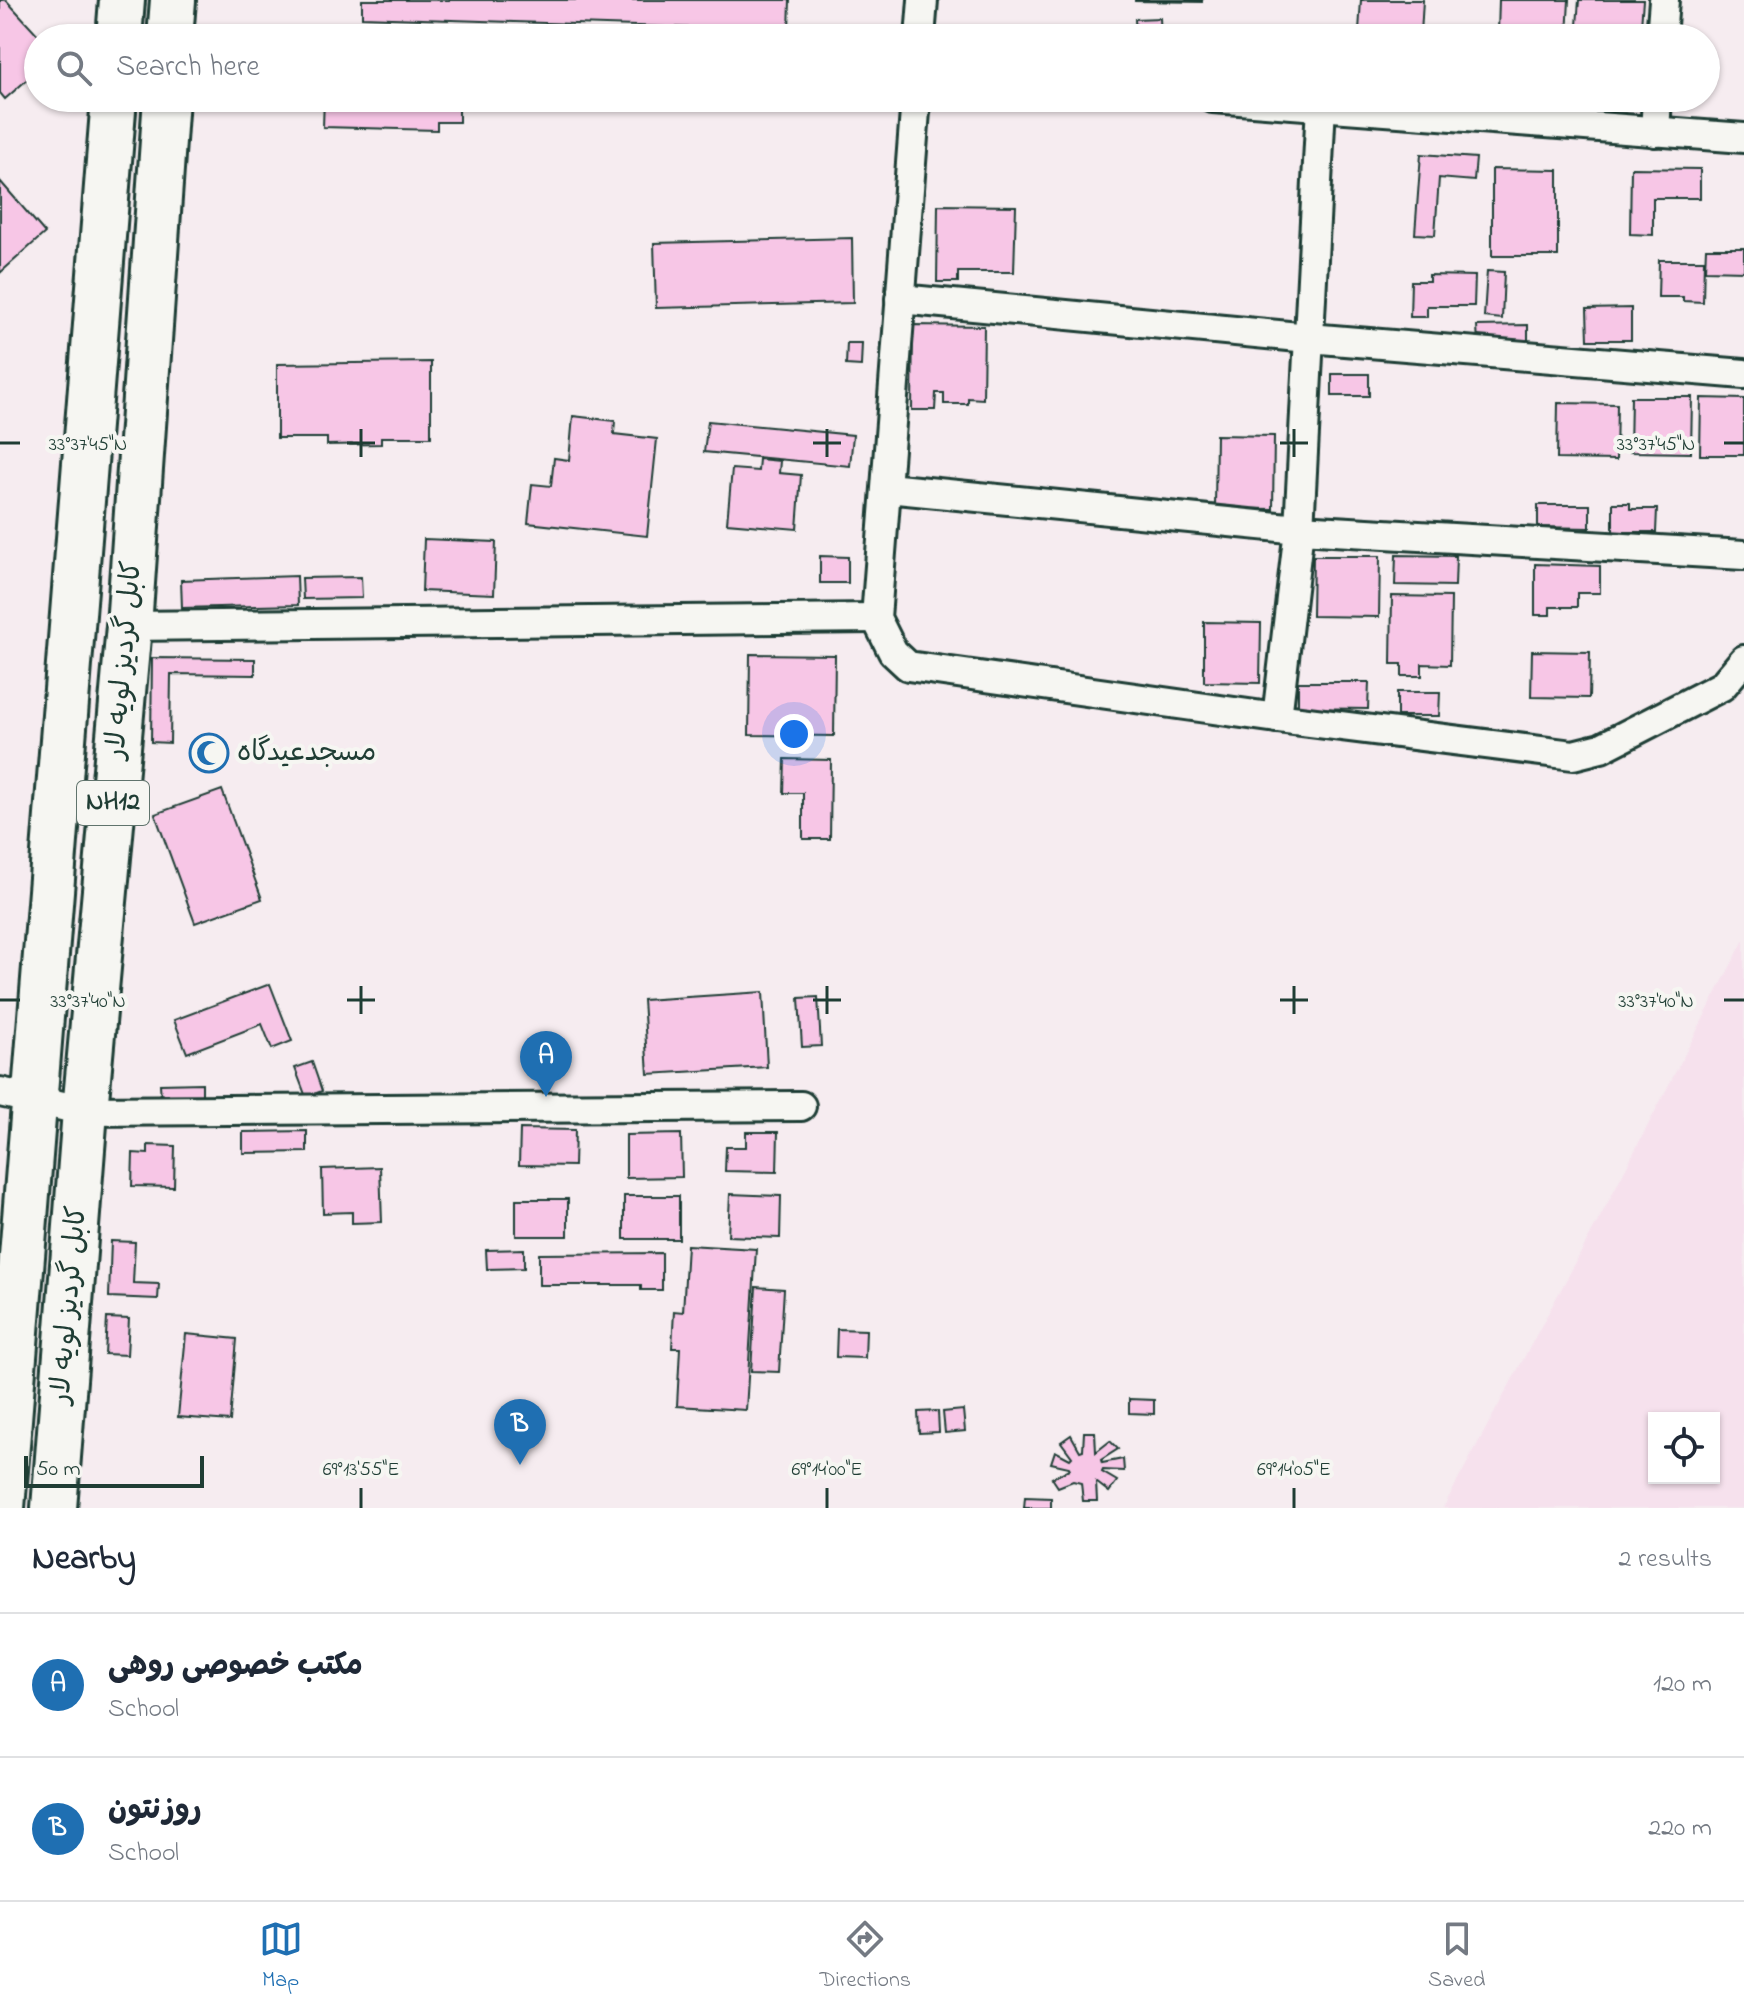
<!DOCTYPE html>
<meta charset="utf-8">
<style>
:root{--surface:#fff;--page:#f6f6f7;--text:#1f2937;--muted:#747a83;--line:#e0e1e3;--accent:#1f6fb2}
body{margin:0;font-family:"Indie Flower","Playpen Sans Arabic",sans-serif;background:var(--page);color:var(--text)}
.controls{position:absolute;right:24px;bottom:24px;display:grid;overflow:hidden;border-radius:0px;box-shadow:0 2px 6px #0004}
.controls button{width:72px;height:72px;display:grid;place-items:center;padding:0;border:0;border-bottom:2px solid var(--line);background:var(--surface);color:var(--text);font:40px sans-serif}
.scale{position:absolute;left:24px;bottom:20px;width:180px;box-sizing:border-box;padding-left:8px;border:4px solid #1f3d34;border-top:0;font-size:22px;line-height:28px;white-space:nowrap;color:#1f3d34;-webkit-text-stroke:6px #f6f6f2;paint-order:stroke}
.you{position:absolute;left:794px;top:734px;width:28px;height:28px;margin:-20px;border:6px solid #fff;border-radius:50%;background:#1a73e8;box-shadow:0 0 0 12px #1a73e833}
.badge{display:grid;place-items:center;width:52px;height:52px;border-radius:50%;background:var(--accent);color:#fff;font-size:26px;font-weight:700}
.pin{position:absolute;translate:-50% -66px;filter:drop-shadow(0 2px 4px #0008)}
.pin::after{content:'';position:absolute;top:42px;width:28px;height:24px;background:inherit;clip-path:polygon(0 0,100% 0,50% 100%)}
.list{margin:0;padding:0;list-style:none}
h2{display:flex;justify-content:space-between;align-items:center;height:104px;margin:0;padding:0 32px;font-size:34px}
h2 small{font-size:26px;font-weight:400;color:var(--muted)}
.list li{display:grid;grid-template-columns:52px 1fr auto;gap:24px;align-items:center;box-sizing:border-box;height:144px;padding:0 32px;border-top:2px solid var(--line)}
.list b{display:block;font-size:30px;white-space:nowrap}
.list p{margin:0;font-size:26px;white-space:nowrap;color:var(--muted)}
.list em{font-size:26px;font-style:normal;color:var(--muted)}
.icon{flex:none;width:44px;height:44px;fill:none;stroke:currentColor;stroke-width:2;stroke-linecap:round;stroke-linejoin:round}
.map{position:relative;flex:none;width:1744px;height:1508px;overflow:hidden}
.search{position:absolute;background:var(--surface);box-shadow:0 2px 6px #0004;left:24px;right:24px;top:24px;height:88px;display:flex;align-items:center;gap:20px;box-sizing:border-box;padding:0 28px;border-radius:44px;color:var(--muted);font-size:30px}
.sheet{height:392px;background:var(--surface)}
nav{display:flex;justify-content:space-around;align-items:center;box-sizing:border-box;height:112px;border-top:2px solid var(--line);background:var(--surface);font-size:22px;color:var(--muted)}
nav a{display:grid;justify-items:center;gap:4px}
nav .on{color:var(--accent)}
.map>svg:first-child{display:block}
.built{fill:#f6e1ed;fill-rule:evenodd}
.building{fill:#f7c6e6;stroke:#1f3d34;stroke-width:2}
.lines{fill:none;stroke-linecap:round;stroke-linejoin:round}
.street-casing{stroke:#1f3d34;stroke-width:34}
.highway-casing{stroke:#1f3d34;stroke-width:50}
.street{stroke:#f6f6f2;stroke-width:28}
.highway{stroke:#f6f6f2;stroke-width:44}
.ticks{fill:none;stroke:#1f3d34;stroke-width:3}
.labels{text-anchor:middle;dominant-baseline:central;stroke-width:8;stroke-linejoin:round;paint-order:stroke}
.shield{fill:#f6f6f2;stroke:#60746d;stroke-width:2}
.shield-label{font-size:26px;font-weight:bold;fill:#1f3d34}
.street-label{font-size:28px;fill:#1f3d34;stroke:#f6f6f2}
.poi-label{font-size:28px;fill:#1f3d34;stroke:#f6f6f2;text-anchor:start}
.ticks-label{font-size:20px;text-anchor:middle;fill:#1f3d34;stroke:#f6f6f2;stroke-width:8;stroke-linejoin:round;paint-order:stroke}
</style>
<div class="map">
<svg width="1744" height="1508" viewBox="0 0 1744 1508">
<rect width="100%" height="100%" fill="#f6ecf0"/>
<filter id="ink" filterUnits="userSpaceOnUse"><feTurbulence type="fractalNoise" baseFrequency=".0125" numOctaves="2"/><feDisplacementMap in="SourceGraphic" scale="16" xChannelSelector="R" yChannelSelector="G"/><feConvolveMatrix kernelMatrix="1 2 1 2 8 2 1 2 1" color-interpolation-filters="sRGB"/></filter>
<g filter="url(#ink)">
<path class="built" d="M1744,940V1508H1443L1606,1206ZM1654,1418H1714V1478H1654Z"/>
<g class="building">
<path d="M0,0H6L41,38H38V70L5,99L0,93Z"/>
<path d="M362,0H790L789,31L362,17Z"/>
<path d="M1135,0H1202V2L1135,1Z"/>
<path d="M1361,0H1423L1421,34L1359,31Z"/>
<path d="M1499,0H1569L1567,36L1498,32Z"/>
<path d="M1579,0H1643L1640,38H1576Z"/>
<path d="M1160,18L1161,38H1136L1135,19Z"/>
<path d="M324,98H459V122H437V130L323,127Z"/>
<path d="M1421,154L1476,158L1474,181L1439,178L1435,235L1415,234Z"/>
<path d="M1631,168L1700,169V198H1653V235L1630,234Z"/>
<path d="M1492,169L1558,170V256H1492Z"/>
<path d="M0,181L45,233L0,273Z"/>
<path d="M938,205L1016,206L1014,272H958V282H937Z"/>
<path d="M852,238L853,303L656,308L654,243Z"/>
<path d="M1706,248H1744V271L1705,270Z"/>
<path d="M1659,260H1704L1703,302L1683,301V297H1658Z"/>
<path d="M1487,271L1504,272L1502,319L1484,317Z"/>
<path d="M1429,275L1475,276L1474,306H1427V317H1410L1411,281H1429Z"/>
<path d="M1631,308V340H1588L1587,309Z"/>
<path d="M913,325L984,326L983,399L968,398V404H944V393H936L935,410H912Z"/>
<path d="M1528,325V344H1478L1477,326Z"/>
<path d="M847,343H862L861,366L846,365Z"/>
<path d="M431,362V437H381V444L327,445V438H277V364Z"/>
<rect x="1332" y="374" width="37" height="22"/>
<path d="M1631,397H1692L1691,453L1630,452Z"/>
<path d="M1701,398L1744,399V455H1700Z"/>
<path d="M1558,403L1617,404L1616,460L1557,459Z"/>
<path d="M573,416L615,421L614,434L657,439L647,536L528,523L532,484L551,486L554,458L569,460Z"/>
<path d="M708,421L853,435L850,466L704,452Z"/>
<path d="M1216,435L1274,436L1273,509L1215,508Z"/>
<path d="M759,459L780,461L779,473L801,475L797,529L727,523L732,469L758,471Z"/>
<path d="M1613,503H1630V509H1657L1656,532H1613Z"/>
<path d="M1538,505H1590V528L1538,527Z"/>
<path d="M424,539L496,542L494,594L422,591Z"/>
<path d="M1396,555L1456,556L1455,586L1395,585Z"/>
<path d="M820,556L848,557V583H820Z"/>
<path d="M1313,556H1380L1379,617L1312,616Z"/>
<path d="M1535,564L1600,566V593H1577V607H1550V615H1535Z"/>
<path d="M297,576L298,605L182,608L181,580Z"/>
<path d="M361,577L362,598L303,599L302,578Z"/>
<path d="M1392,596L1451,597L1450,665L1422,664V676H1402V664H1391Z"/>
<path d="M1204,622L1261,623L1260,683L1204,682Z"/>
<path d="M1532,651L1590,652L1589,698L1531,697Z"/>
<path d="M750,654L835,655L834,736L749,735Z"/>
<path d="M152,658L255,659V675L171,674L170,743L151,742Z"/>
<path d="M1298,682H1369L1368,709L1298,708Z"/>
<path d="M1397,692H1440L1439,716H1397Z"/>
<path d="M785,759L831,760L830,839H803V793H784Z"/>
<path d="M222,790L262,899L195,923L155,814Z"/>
<path d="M270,984L292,1041L272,1049L262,1024L187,1053L174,1020Z"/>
<path d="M763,992L767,1067L648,1074L643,1000Z"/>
<path d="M818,997L821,1046L802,1047L799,998Z"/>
<path d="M312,1062L322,1091L306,1097L295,1068Z"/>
<path d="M202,1083V1097L161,1099L160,1084Z"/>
<path d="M520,1129L575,1130L574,1166L519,1165Z"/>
<path d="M307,1131V1152L243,1153V1132Z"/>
<path d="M746,1132H778L777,1172L725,1171L726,1147H746Z"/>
<path d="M681,1134L682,1177L626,1178V1135Z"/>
<path d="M148,1145L175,1146L174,1187L132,1186L133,1153L148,1154Z"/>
<path d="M380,1167L382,1222L352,1223V1212L323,1213L322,1169Z"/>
<path d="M730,1194L781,1196L780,1238L728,1236Z"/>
<rect x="624" y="1196" width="55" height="43"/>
<rect x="516" y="1199" width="52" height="37"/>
<path d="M111,1241L135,1242L133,1283L159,1284L158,1299L109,1297Z"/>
<path d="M687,1245L756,1249L746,1410L677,1406L680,1348H672L674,1311L683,1312Z"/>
<path d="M524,1249V1268L487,1269L486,1250Z"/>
<path d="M662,1253V1290H641V1285H539V1254Z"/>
<path d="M756,1287L784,1289L779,1372L751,1371Z"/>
<path d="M107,1318L129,1319L127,1355L105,1354Z"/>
<path d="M837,1329L866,1330L865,1358L836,1357Z"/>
<path d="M186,1334L237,1339L230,1421L178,1417Z"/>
<path d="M1129,1399L1154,1400V1414L1129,1413Z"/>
<path d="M963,1410L965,1431L945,1433L943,1412Z"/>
<path d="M938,1411L939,1432L919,1433L918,1412Z"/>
<path d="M1084,1432H1095L1096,1452L1110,1441L1118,1449L1101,1460L1102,1463L1123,1459L1124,1471L1103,1470L1102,1472L1117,1481L1109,1492L1096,1482L1097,1501H1083L1081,1483L1073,1481L1058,1487L1052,1478L1070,1469L1069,1467L1051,1463L1055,1451L1070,1459L1072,1457L1061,1442L1071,1435L1080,1451L1083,1450Z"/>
<path d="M1025,1497L1051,1498V1508H1024Z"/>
</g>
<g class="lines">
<defs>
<g id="street">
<path d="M920,38L923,0"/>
<path d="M1661,38L1664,0"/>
<path d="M916,98L876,618L893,652L908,666L1277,718L1573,755L1601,748L1722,686L1744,660"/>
<path d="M1213,98L1744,138"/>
<path d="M1655,132L1657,98"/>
<path d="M900,299L1309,338L1744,374"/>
<path d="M887,488L1299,529L1744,555"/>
<path d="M129,626L876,618"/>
<path d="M1277,718L1299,529L1321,105"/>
<path d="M0,1092L85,1111L801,1106"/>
</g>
<g id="highway">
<path d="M119,38L122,0"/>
<path d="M170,38L173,0"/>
<path d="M2,1508L114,98"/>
<path d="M54,1508L85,1111L129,626L166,98"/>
</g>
</defs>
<use href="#street" class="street-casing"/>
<use href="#highway" class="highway-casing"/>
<use href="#street" class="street"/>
<use href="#highway" class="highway"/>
</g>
</g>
<path class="ticks" d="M361,429V457M827,429V457M1294,429V457M0,443H20M347,443H375M813,443H841M1280,443H1308M1724,443H1744M361,986V1014M827,986V1014M1294,986V1014M0,1000H20M347,1000H375M813,1000H841M1280,1000H1308M1724,1000H1744M361,1488V1508M827,1488V1508M1294,1488V1508"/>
<defs>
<symbol id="mosque-ring" viewBox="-11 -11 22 22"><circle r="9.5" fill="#f6f6f2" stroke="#1f6fb2" stroke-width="1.5"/><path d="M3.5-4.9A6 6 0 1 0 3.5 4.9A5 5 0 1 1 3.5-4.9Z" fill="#1f6fb2"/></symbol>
</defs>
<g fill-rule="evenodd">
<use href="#mosque-ring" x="187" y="731" width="44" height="44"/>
</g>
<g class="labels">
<rect class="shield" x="77" y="781" width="72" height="44" rx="6"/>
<g class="shield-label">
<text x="113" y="803">NH12</text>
</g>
<g class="street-label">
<text transform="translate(125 660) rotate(-85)">کابل گردیز لویه لار</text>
<text transform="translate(70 1305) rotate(-85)">کابل گردیز لویه لار</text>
</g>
<g class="poi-label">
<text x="237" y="753">مسجدعیدگاه</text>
</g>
</g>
<g class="ticks-label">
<text x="88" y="450">33°37'45"N</text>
<text x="1656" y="450">33°37'45"N</text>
<text x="88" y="1007">33°37'40"N</text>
<text x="1656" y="1007">33°37'40"N</text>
<text x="361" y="1475">69°13'55"E</text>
<text x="827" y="1475">69°14'00"E</text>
<text x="1294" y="1475">69°14'05"E</text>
</g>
</svg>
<div class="controls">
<button><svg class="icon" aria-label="locate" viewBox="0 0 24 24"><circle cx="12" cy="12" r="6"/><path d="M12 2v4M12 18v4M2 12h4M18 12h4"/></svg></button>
</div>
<div class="scale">50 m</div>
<div class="you"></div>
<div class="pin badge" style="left:546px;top:1097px">A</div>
<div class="pin badge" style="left:520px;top:1465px">B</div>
<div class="search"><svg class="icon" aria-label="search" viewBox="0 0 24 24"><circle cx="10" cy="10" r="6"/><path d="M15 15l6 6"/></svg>Search here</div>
</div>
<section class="sheet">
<h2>Nearby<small>2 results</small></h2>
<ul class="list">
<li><span class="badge">A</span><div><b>مکتب خصوصی روهی</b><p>School</p></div><em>120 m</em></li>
<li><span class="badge">B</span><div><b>روزنتون</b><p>School</p></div><em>220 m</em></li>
</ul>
</section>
<nav>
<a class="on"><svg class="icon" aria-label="map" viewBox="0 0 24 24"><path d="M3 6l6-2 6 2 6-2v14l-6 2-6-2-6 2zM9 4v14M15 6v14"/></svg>Map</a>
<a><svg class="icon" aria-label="directions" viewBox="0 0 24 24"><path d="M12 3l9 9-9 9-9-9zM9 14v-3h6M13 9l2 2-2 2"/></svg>Directions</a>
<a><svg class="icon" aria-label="saved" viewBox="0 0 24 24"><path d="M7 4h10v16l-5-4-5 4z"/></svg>Saved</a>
</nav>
